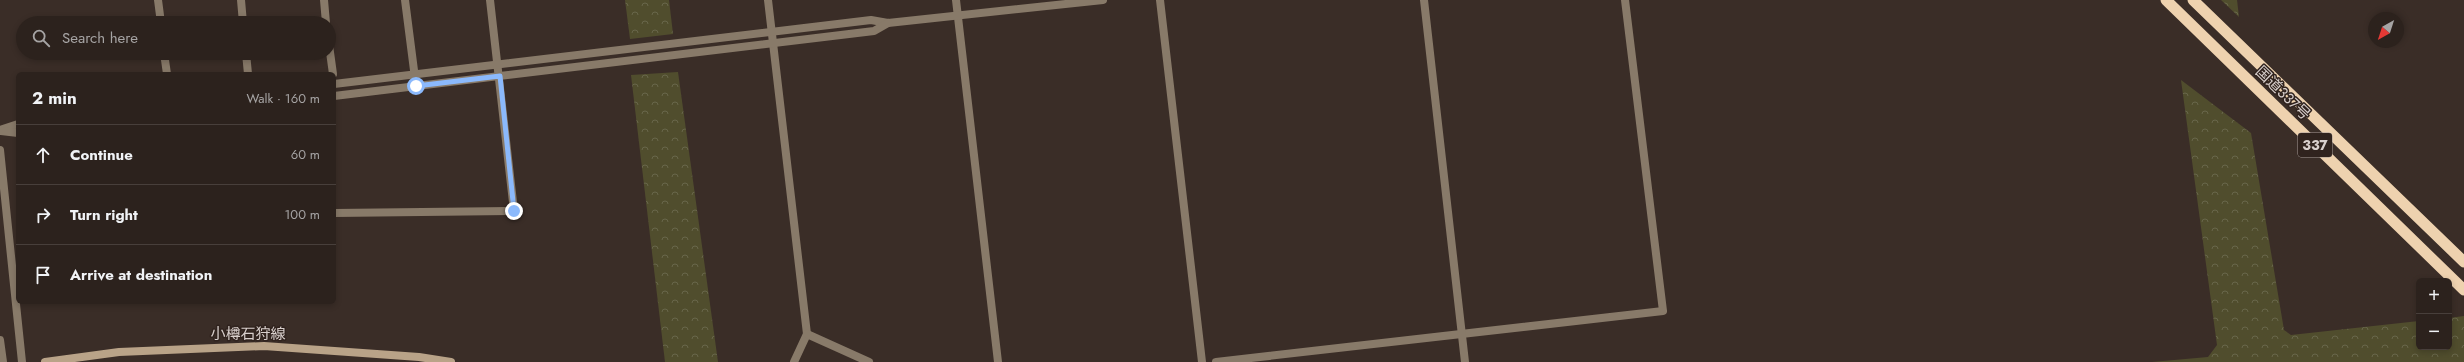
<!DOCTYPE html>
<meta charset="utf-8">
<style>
:root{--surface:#2c221d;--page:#382f2a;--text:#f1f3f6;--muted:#a6a4a4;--line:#483f3b}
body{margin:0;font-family:Jost,"Noto Sans JP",sans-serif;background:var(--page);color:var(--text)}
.controls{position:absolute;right:12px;bottom:12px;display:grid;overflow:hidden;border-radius:6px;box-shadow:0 2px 6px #0003}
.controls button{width:36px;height:36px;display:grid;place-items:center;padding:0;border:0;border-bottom:1px solid var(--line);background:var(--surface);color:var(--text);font:20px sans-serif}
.compass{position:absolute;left:2368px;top:12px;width:36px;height:36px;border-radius:50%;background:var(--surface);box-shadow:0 2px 6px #0003;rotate:219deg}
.stop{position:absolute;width:12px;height:12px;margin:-9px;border:3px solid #8bb9fc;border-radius:50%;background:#fff}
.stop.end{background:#8bb9fc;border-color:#fff;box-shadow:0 1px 4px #0008}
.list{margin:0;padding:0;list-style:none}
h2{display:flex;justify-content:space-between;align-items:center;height:52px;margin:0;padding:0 16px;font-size:17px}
h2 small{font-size:13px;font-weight:400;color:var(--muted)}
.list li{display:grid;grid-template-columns:26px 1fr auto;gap:12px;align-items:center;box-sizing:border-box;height:60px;padding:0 16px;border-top:1px solid var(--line)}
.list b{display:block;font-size:15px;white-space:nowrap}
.list em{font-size:13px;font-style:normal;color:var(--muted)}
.icon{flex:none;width:22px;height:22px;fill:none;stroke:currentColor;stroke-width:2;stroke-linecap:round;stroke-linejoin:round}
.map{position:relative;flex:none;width:2464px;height:362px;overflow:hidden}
.search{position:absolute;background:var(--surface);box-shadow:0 2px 6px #0003;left:16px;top:16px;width:320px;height:44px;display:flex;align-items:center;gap:10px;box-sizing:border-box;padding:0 14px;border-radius:22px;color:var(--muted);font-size:15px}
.panel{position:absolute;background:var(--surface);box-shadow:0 2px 6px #0003;left:16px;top:72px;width:320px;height:232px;border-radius:6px}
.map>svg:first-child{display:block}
.forest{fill:url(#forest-crowns)}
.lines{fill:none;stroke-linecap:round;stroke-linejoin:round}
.minor{stroke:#887a69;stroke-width:8}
.tertiary{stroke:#887a69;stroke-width:8}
.secondary{stroke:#b9a388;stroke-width:8}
.trunk{stroke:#eed2af;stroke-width:11}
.route{stroke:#8bb9fc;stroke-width:5}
.labels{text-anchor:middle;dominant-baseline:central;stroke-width:3;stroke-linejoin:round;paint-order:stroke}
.shield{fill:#30231e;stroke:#a69b98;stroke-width:1}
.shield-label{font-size:14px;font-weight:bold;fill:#d8cfcc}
.street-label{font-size:15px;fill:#d8cfcc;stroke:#30231e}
</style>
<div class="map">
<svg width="2464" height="362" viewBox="0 0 2464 362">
<defs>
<pattern id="forest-crowns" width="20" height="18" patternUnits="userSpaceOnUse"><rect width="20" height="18" fill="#504d2d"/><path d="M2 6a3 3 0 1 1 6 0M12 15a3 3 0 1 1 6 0" fill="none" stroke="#68664a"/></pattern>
</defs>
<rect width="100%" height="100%" fill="#3a2d27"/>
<g class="forest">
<path d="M625,0H669L673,34L630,39Z"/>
<path d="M2221,0H2237L2239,17Z"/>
<path d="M678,72L718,362H665L631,75Z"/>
<path d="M2181,80L2251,133L2284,330L2291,335L2419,321V347H2449V318L2464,316V362H2152L2208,357L2217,345Z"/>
</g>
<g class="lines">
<g class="minor">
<path d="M158,0L161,23"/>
<path d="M241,0L243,23"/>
<path d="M324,0L326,23"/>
<path d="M405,0L416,86"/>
<path d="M768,0L807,334L794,362"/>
<path d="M956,0L998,362"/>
<path d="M1160,0L1202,362"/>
<path d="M329,45L333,74"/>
<path d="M164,53L167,74"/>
<path d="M246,53L248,74"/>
<path d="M334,213L514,211L490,0"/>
<path d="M807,334L869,362"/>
<path d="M1216,362L1663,311L1625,0"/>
</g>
<g class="tertiary">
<path d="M1424,0L1465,362"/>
<path d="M334,84L871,20L888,23L1103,0"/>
<path d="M334,96L874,31L888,23"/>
<path d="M0,130L18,124"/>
<path d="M1,131L18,133"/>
<path d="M0,150L22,362"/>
<path d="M0,340L3,362"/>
</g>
<path class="secondary" d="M45,362L119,352L264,346L419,357L451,362"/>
<g class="trunk">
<path d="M2166,0L2464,290"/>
<path d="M2193,0L2464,262"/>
</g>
</g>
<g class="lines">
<path class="route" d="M416,86L500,76L514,211"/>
</g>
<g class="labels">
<rect class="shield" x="2298" y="133" width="34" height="24" rx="3"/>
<g class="shield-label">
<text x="2315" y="145">337</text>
</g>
<g class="street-label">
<text transform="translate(2283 93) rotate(44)">国道337号</text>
<text x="248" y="334">小樽石狩線</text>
</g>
</g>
</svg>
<div class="controls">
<button>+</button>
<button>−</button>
</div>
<svg class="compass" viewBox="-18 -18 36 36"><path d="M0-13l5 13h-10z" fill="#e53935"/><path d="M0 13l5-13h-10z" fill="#a6a4a4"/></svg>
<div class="stop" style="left:416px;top:86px"></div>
<div class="stop end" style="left:514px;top:211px"></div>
<div class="search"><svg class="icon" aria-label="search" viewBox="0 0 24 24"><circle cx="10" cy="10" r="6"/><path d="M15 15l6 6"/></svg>Search here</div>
<section class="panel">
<h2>2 min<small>Walk · 160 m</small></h2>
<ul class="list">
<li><svg class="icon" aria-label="ahead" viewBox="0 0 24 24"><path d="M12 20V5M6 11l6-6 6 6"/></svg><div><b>Continue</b></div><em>60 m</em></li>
<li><svg class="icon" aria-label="right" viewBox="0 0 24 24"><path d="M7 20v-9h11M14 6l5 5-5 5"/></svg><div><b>Turn right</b></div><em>100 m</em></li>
<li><svg class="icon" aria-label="arrive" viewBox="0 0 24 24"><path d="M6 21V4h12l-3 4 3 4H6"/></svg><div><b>Arrive at destination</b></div></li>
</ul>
</section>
</div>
